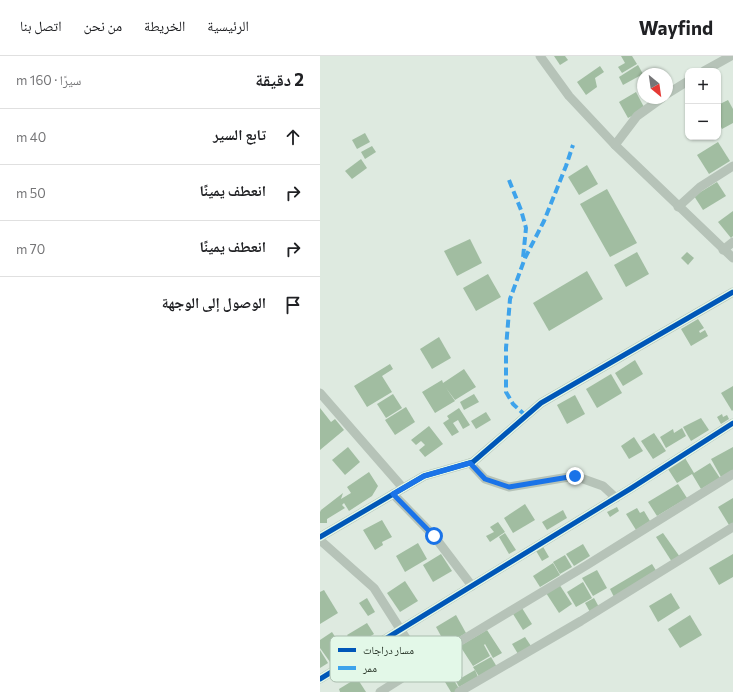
<!DOCTYPE html>
<html lang="ar">
<meta charset="utf-8">
<style>
:root{--surface:#fff;--page:#f6f6f6;--text:#202124;--muted:#757577;--line:#e0e0e0}
body{margin:0;font-family:Commissioner,"Noto Naskh Arabic",sans-serif;background:var(--page);color:var(--text);direction:rtl}
.controls{position:absolute;right:12px;top:12px;display:grid;overflow:hidden;border-radius:8px;box-shadow:0 1px 3px #0004}
.controls button{width:36px;height:36px;display:grid;place-items:center;padding:0;border:0;border-bottom:1px solid var(--line);background:var(--surface);color:var(--text);font:20px sans-serif}
.compass{position:absolute;left:317px;top:12px;width:36px;height:36px;border-radius:50%;background:var(--surface);box-shadow:0 1px 3px #0004;rotate:151deg}
.stop{position:absolute;width:12px;height:12px;margin:-9px;border:3px solid #1a73e8;border-radius:50%;background:#fff}
.stop.end{background:#1a73e8;border-color:#fff;box-shadow:0 1px 4px #0008}
.list{margin:0;padding:0;list-style:none}
h2{display:flex;justify-content:space-between;align-items:center;height:52px;margin:0;padding:0 16px;font-size:17px}
h2 small{font-size:13px;font-weight:400;color:var(--muted)}
.list li{display:grid;grid-template-columns:26px 1fr auto;gap:12px;align-items:center;box-sizing:border-box;height:56px;padding:0 16px;border-top:1px solid var(--line)}
.list b{display:block;font-size:15px;white-space:nowrap}
.list em{font-size:13px;font-style:normal;color:var(--muted)}
.icon{flex:none;width:22px;height:22px;fill:none;stroke:currentColor;stroke-width:2;stroke-linecap:round;stroke-linejoin:round}
.map{position:relative;flex:none;width:413px;height:636px;overflow:hidden;direction:ltr}
header{display:flex;align-items:center;gap:24px;box-sizing:border-box;height:56px;padding:0 20px;background:var(--surface);border-bottom:1px solid var(--line)}
header strong{font-size:19px}
nav{display:flex;gap:22px;margin-inline-start:auto;font-size:14px}
main{display:flex}
aside{flex:1;background:var(--surface)}
.map>svg:first-child{display:block}
.building{fill:#a1bda1}
.lines{fill:none;stroke-linecap:round;stroke-linejoin:round}
.street{stroke:#b6c3b8;stroke-width:9}
.quiet{stroke:#3ea3eb;stroke-width:4;stroke-dasharray:8 4;stroke-linecap:butt}
.cycleway-casing{stroke:#e3f8e8;stroke-width:8}
.cycleway{stroke:#0057b8;stroke-width:5}
.route{stroke:#1a73e8;stroke-width:5}
.key{fill:#e3f8e8;stroke:#aabdae;stroke-width:1}
.key-label{font-size:11px;fill:#263326}
</style>
<header>
<strong>Wayfind</strong>
<nav><a>الرئيسية</a><a>الخريطة</a><a>من نحن</a><a>اتصل بنا</a></nav>
</header>
<main>
<div class="map">
<svg width="413" height="636" viewBox="0 0 413 636">
<rect width="100%" height="100%" fill="#deeae0"/>
<g class="building">
<path d="M234,0H245L248,4L240,9Z"/>
<path d="M301,0H312L317,8L302,17L298,11L305,7Z"/>
<path d="M318,9L323,18L303,29L299,21Z"/>
<path d="M280,10L284,16L275,22L277,31L266,39L257,26Z"/>
<path d="M316,36L325,53L308,62L299,46Z"/>
<path d="M408,44L413,53V67L402,73L398,65V49Z"/>
<path d="M45,77L50,86L37,93L32,84Z"/>
<path d="M398,86L410,105L389,118L377,99Z"/>
<path d="M52,90L56,96L45,103L41,96Z"/>
<path d="M41,103L47,112L32,123L25,115Z"/>
<path d="M267,109L278,128L259,139L248,121Z"/>
<path d="M397,126L406,140L383,154L374,140Z"/>
<path d="M287,133L317,187L290,201L260,148Z"/>
<path d="M413,155V180L411,182L398,166Z"/>
<path d="M150,183L162,207L137,220L124,195Z"/>
<path d="M317,196L329,218L306,231L294,209Z"/>
<path d="M367,196L374,202L368,209L361,202Z"/>
<path d="M267,215L283,243L229,275L213,247Z"/>
<path d="M168,218L181,241L156,255L143,232Z"/>
<path d="M378,263L384,272L379,275L380,277L385,274L388,280L371,290L361,273Z"/>
<path d="M119,281L131,302L112,313L100,293Z"/>
<path d="M315,304L323,318L303,330L295,317Z"/>
<path d="M70,308L73,313L62,320L72,336L47,351L34,330Z"/>
<path d="M144,313L156,331L135,344L126,332L135,345L115,357L102,336L122,324L123,327Z"/>
<path d="M291,318L302,337L277,352L266,333Z"/>
<path d="M413,330V354L412,355L401,337Z"/>
<path d="M73,338L82,352L66,362L57,348Z"/>
<path d="M154,338L159,346L144,354L140,346Z"/>
<path d="M255,339L265,358L247,368L237,349Z"/>
<path d="M86,351L95,366L75,379L65,364Z"/>
<path d="M0,352L11,366L15,363L24,374L0,394Z"/>
<path d="M139,352L150,369L143,373L138,364L133,367L139,376L132,380L123,367L129,363L127,360Z"/>
<path d="M166,356L171,364L156,373L151,365Z"/>
<path d="M402,358L403,361L407,359L409,363L401,368L397,361Z"/>
<path d="M381,362L389,374L371,385L363,371Z"/>
<path d="M109,370L123,388L105,401L99,394L105,389L101,385L96,389L91,384Z"/>
<path d="M362,372L366,380L346,392L340,381L353,373L354,377Z"/>
<path d="M334,377L346,395L333,403L321,385Z"/>
<path d="M314,381L323,395L309,403L301,390Z"/>
<path d="M28,391L40,406L25,419L12,404Z"/>
<path d="M413,391V414L401,421L391,403Z"/>
<path d="M365,402L374,417L390,407L400,422L381,433L372,418L357,427L348,413Z"/>
<path d="M49,416L58,430L52,440L29,455L24,447L22,449L25,452L7,463V467H0V456L1,454L23,437L21,443L31,437L27,431Z"/>
<path d="M358,428L367,442L337,460L328,446Z"/>
<path d="M413,442V467L409,469L398,451Z"/>
<path d="M205,448L215,464L193,477L184,462Z"/>
<path d="M297,451L299,455L290,461L287,456Z"/>
<path d="M317,452L320,457L324,455L330,465L316,474L306,458Z"/>
<path d="M243,454L247,462L227,474L222,466Z"/>
<path d="M62,464L72,481L62,486L63,489L55,494L43,474Z"/>
<path d="M178,466L185,476L170,486L166,480L174,476L170,471Z"/>
<path d="M185,477L196,494L189,498L179,481Z"/>
<path d="M343,477L360,501L352,506L336,481Z"/>
<path d="M98,487L107,503L85,516L76,500Z"/>
<path d="M263,488L270,500L254,510L246,498Z"/>
<path d="M222,489L229,501L222,505L215,493Z"/>
<path d="M121,498L132,515L113,526L103,509Z"/>
<path d="M413,498V521L399,529L389,512Z"/>
<path d="M245,499L252,511L240,518L233,506Z"/>
<path d="M233,507L240,519L220,531L213,520Z"/>
<path d="M332,508L337,516L294,541L290,533Z"/>
<path d="M277,514L287,532L273,540L262,522Z"/>
<path d="M85,525L98,545L80,556L67,537Z"/>
<path d="M263,526L272,542L256,551L247,536Z"/>
<path d="M239,528L252,548L239,557L226,537Z"/>
<path d="M4,534L18,557L0,568V536Z"/>
<path d="M351,537L360,552L338,566L329,550Z"/>
<path d="M47,542L55,556L48,560L39,547Z"/>
<path d="M274,542L279,551L270,556L265,547Z"/>
<path d="M202,552L212,568L203,574L193,558Z"/>
<path d="M136,559L146,577L126,589L116,571Z"/>
<path d="M370,559L382,579L360,592L348,573Z"/>
<path d="M47,567L54,578L35,590L27,579Z"/>
<path d="M167,574L182,597L173,602L165,588L164,589L170,600L153,610L140,590Z"/>
<path d="M12,576L25,596L10,606L0,592V584Z"/>
<path d="M205,581L211,590L198,598L192,588Z"/>
<path d="M0,594L8,607L0,612Z"/>
<path d="M171,601L177,611L160,622L153,611Z"/>
<path d="M126,612L140,634L137,636H131L119,616Z"/>
<path d="M155,614L158,621L139,631L136,625Z"/>
<path d="M37,622L46,636H20L19,633Z"/>
</g>
<g class="lines">
<g class="street">
<path d="M220,0L249,40L295,89L413,202"/>
<path d="M384,15L411,0"/>
<path d="M347,38L368,25"/>
<path d="M295,89L317,60L342,42"/>
<path d="M358,151L380,131L413,110"/>
<path d="M403,194L413,186"/>
<path d="M0,337L83,432"/>
<path d="M150,407L165,423L189,431L255,420L283,430L296,442"/>
<path d="M73,438L114,480L152,530"/>
<path d="M0,481L104,420L153,406L221,347L413,236"/>
<path d="M0,484L54,532L103,609"/>
<path d="M0,623L310,433L413,367"/>
<path d="M60,636L139,586L267,509L413,418"/>
<path d="M139,636L261,565L413,471"/>
</g>
<g class="quiet">
<path d="M189,124L201,154L206,172L203,202"/>
<path d="M206,360L193,348L186,336V292L190,243L205,202L224,165L246,110L253,89"/>
</g>
<defs>
<g id="cycleway">
<path d="M0,481L104,420L153,406L221,347L413,236"/>
<path d="M0,623L310,433L413,367"/>
</g>
</defs>
<use href="#cycleway" class="cycleway-casing"/>
<use href="#cycleway" class="cycleway"/>
</g>
<g class="lines">
<path class="route" d="M114,480L73,438L104,420L150,407L165,423L189,431L255,420"/>
</g>
<rect x="10" y="580" width="132" height="46" rx="6" class="key"/>
<rect x="18" y="592" width="18" height="4" fill="#0057b8"/>
<rect x="18" y="610" width="18" height="4" fill="#3ea3eb"/>
<g class="key-label">
<text x="43" y="598">مسار دراجات</text>
<text x="43" y="616">ممر</text>
</g>
</svg>
<div class="controls">
<button>+</button>
<button>−</button>
</div>
<svg class="compass" viewBox="-18 -18 36 36"><path d="M0-13l5 13h-10z" fill="#e53935"/><path d="M0 13l5-13h-10z" fill="#757577"/></svg>
<div class="stop" style="left:114px;top:480px"></div>
<div class="stop end" style="left:255px;top:420px"></div>
</div>
<aside>
<h2>2 دقيقة<small>سيرًا · 160 m</small></h2>
<ul class="list">
<li><svg class="icon" aria-label="ahead" viewBox="0 0 24 24"><path d="M12 20V5M6 11l6-6 6 6"/></svg><div><b>تابع السير</b></div><em>40 m</em></li>
<li><svg class="icon" aria-label="right" viewBox="0 0 24 24"><path d="M7 20v-9h11M14 6l5 5-5 5"/></svg><div><b>انعطف يمينًا</b></div><em>50 m</em></li>
<li><svg class="icon" aria-label="right" viewBox="0 0 24 24"><path d="M7 20v-9h11M14 6l5 5-5 5"/></svg><div><b>انعطف يمينًا</b></div><em>70 m</em></li>
<li><svg class="icon" aria-label="arrive" viewBox="0 0 24 24"><path d="M6 21V4h12l-3 4 3 4H6"/></svg><div><b>الوصول إلى الوجهة</b></div></li>
</ul>
</aside>
</main>
